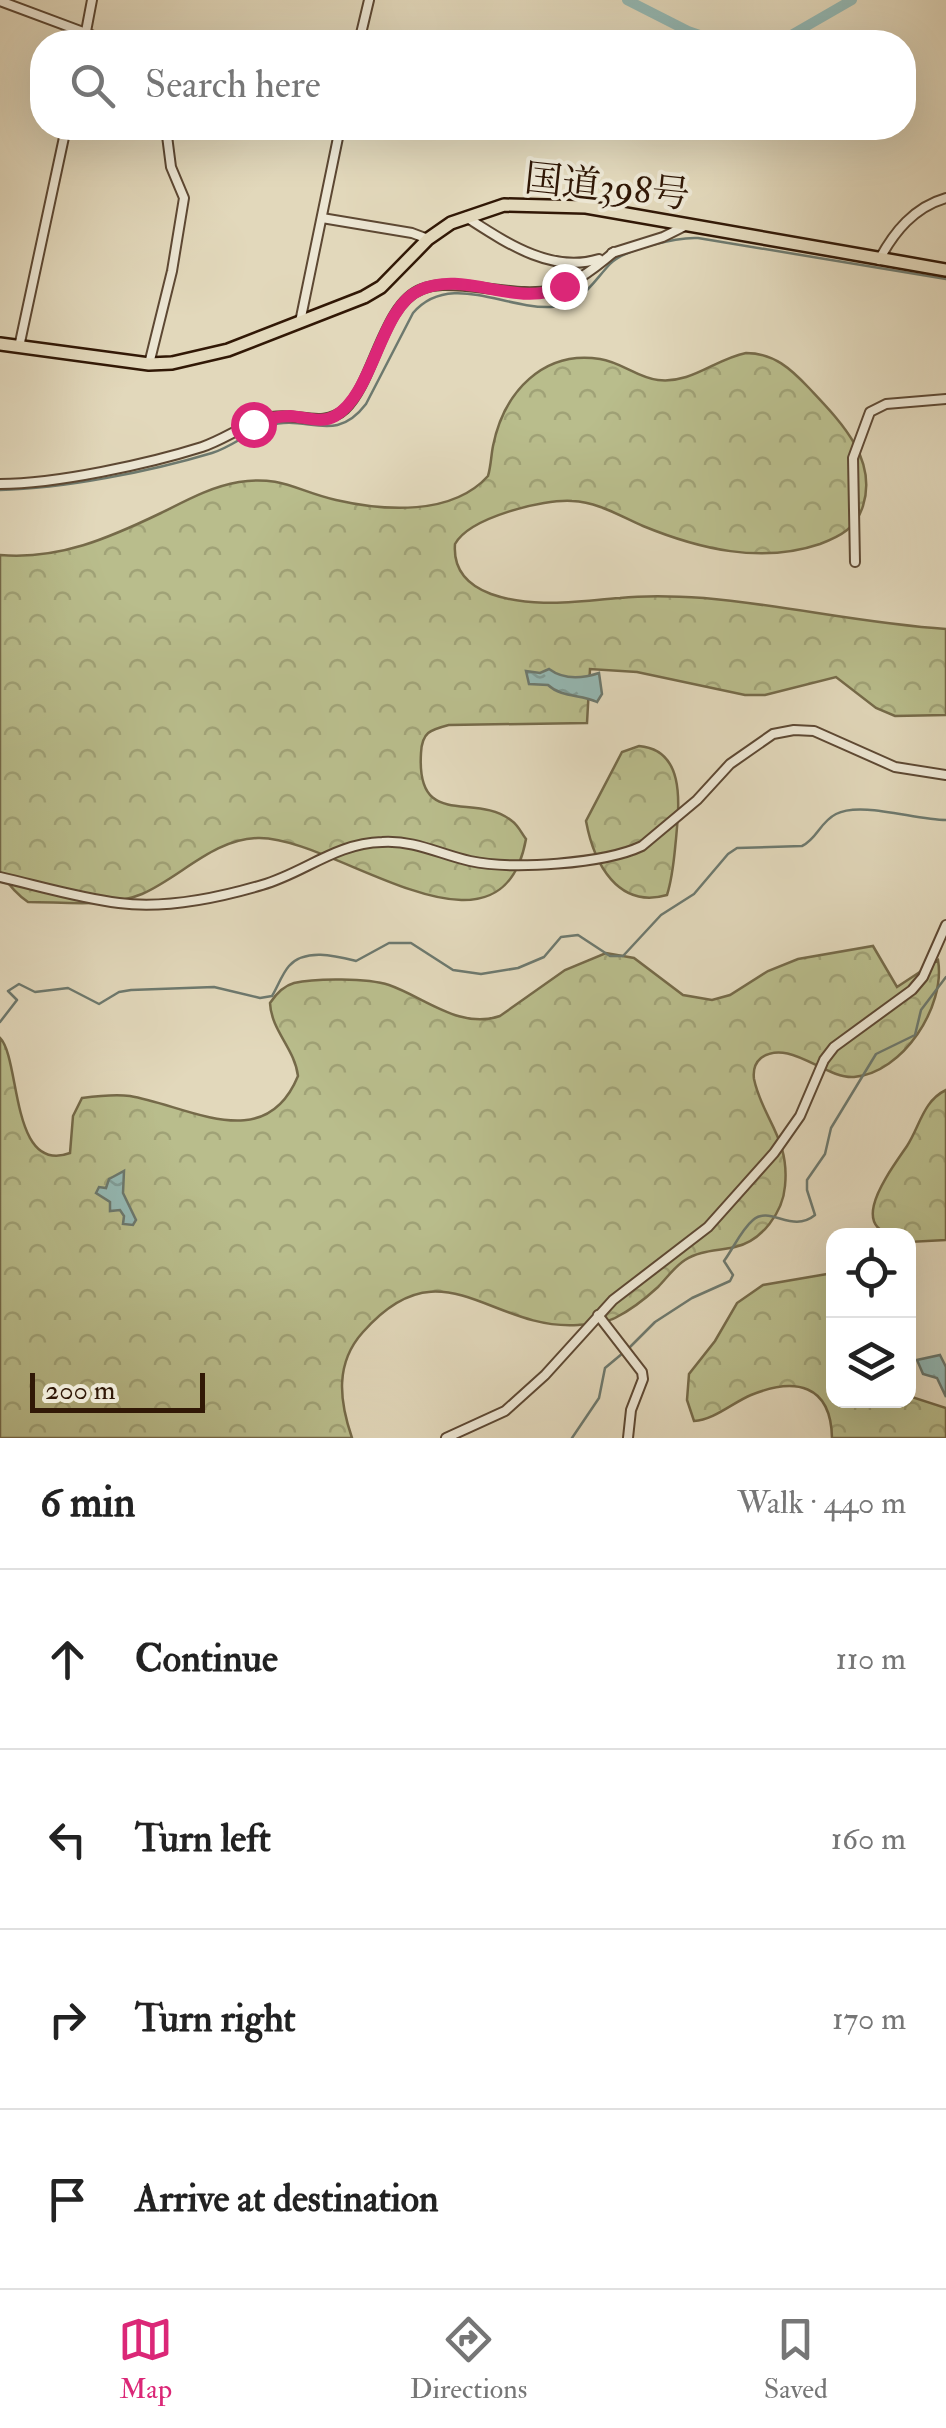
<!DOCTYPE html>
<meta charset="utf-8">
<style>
:root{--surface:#fff;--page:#f6f6f6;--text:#222;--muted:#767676;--line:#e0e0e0;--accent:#db2777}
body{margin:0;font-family:"IM FELL Double Pica","Noto Serif JP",serif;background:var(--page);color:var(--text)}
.controls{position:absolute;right:30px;bottom:30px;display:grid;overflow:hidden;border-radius:20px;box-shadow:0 10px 40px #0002}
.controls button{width:90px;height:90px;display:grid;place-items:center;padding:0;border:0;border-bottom:2px solid var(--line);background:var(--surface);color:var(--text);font:50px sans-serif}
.scale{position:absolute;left:30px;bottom:25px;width:175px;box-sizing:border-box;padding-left:10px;border:5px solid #311806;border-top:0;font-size:28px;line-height:35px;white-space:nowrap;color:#311806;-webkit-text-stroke:8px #ece6d3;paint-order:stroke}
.stop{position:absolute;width:30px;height:30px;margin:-22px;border:8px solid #db2777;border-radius:50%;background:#fff}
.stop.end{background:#db2777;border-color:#fff;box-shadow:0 2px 10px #0008}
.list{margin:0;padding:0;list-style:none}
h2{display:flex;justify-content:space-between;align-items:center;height:130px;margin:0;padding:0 40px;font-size:42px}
h2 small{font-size:32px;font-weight:400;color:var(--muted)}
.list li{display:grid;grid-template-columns:65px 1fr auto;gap:30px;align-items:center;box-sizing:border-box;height:180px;padding:0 40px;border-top:2px solid var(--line)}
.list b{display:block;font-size:38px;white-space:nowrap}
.list em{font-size:32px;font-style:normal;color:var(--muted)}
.icon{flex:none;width:55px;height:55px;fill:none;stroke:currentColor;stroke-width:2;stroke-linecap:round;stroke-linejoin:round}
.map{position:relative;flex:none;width:946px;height:1438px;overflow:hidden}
.search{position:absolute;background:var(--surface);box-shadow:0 10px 40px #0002;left:30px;right:30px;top:30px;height:110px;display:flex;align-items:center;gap:25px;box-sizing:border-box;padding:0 35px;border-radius:40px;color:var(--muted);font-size:38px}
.sheet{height:850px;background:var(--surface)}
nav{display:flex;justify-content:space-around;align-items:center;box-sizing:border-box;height:140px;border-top:2px solid var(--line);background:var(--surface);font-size:28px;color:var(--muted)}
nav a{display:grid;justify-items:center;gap:5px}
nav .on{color:var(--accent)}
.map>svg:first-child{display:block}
.forest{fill:url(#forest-crowns);stroke:#756a49;stroke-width:2.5}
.water{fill:url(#water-ripples);stroke:#6d796e;stroke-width:2.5}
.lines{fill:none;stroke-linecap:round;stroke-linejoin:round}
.stream{stroke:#6d796e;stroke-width:2.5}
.river{stroke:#95b9b4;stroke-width:10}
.minor-casing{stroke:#5d4833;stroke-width:12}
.highway-casing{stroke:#311806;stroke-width:16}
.minor{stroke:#ece6d3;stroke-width:8}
.highway{stroke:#e2d8bb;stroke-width:11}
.route{stroke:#db2777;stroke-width:12}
.labels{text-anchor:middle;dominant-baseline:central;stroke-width:8;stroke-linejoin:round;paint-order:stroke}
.street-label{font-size:38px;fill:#311806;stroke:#ece6d3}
</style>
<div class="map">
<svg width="946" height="1438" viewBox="0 0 946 1438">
<defs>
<pattern id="forest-crowns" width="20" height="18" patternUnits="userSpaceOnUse" patternTransform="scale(2.5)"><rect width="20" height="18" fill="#b9bd8c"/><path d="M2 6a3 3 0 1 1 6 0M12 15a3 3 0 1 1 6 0" fill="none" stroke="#a0a277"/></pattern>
<pattern id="water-ripples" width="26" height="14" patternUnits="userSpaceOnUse" patternTransform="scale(2.5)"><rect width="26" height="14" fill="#95b9b4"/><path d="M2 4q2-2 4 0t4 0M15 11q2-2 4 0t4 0" fill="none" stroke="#819e99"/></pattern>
</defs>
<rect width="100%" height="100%" fill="#e2d8bb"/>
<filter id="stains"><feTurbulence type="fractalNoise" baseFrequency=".002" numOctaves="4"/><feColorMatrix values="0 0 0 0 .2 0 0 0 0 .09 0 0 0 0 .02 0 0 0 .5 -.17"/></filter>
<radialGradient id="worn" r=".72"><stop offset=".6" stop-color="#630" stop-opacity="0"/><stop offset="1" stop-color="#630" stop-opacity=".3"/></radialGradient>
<g class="forest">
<path d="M746,353C774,353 791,369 809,388C839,420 878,458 863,506C856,528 841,536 820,544C761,564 699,549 643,526C620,516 598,502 572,501C544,499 470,517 455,544C453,569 467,585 491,594C533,609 577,601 620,598C647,595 676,596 704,598C785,605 865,624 946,629V715L895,716L876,708L836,677L765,695H745L637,672L590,669L587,723L449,725C430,730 422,732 421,753C416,831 475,791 512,821C518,825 522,834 526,839C501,978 335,836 258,838C213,839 181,877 142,894C109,908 64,902 28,902C16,894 8,884 0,872V555C59,560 109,538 161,513C187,500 210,487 239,482C281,475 299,492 336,500C384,511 452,516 488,476C491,466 491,456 493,446C504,392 543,350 600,359C621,362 638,378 658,380C692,384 715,359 746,353Z"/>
<path d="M639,746C686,750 679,805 676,839C674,858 673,876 667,895C618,909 594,864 586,821L622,752Z"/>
<path d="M873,946L897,987L938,960C946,1006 903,1073 854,1077C825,1079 789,1038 761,1058C755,1063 753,1071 754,1079C762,1118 790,1138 785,1186C783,1212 762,1241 735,1247C719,1251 700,1250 685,1260C674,1267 667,1278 658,1287C645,1299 631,1310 615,1318C605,1323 590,1324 578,1325C490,1331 442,1242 363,1332C335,1363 339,1400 352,1438H0V1038C21,1059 10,1175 70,1153L73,1116L82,1098C97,1096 115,1094 130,1096C189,1106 265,1156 298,1076C295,1049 271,1030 270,1003C276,994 283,986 294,983C315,978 368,978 389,985C424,997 460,1030 500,1016L565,970L606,953L634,958L683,995L712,1000L730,995L768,971L798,959Z"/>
<path d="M946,1090V1240L909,1242L908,1236C840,1236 888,1174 907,1146C920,1126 923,1101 946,1090Z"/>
<path d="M833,1273L834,1400H908L909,1396L946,1408V1438H832C831,1384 795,1377 751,1395C732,1403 714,1420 694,1421L687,1400L689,1374L715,1341L737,1303L763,1285Z"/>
</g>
<g class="water">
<path d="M549,669C564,680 581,679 599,673L602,694L597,702C581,694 562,698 548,685L529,684L526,671L540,673Z"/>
<path d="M124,1171L123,1193L136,1220L133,1225L123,1224L124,1216L120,1210L110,1211V1202L96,1193L99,1187L106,1188L109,1179Z"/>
<path d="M940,1355L946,1367V1397L937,1378L923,1374L917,1360Z"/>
</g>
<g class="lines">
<g class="stream">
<path d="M0,490C63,489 152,471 212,453C232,447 248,432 268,426C307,413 334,446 366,404L413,313C449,271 504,309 551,307C581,306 592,283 610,264C624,249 678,237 698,238L946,279"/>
<path d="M0,1022L17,1000L8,991L19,984L35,992L68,988L99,1004L119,992L131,990L214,987L260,998L272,996C278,986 282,974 289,966C305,948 336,956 356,961L389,943H411L453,970L481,974L518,968L544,957L561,937L578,935L610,956H623L661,915L694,894L728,854L737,848L802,846C817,839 820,822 836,814C861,801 915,820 946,820"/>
<path d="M629,1348L655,1322L692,1298L730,1281L733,1275L724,1261C733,1249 741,1230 753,1220C770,1205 792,1234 815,1215L807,1190V1180L825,1154L831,1128L876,1054L915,1035L921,1010L946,977"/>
<path d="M572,1438L599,1398L605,1368L623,1353"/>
</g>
<g class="river">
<path d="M627,0L688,31L720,42"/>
<path d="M779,42L852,0"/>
</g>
<defs>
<g id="minor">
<path d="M0,1L110,42"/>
<path d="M84,42L92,0"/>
<path d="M359,42L369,0"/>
<path d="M466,217C505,242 551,274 599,259"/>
<path d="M322,218L412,233L428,239"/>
<path d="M612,253L663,237L687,225"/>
<path d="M879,260C894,232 914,207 946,198"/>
<path d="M300,322L340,128"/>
<path d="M19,347L66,128"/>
<path d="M149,364L172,271L184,198L171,167L166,128"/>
<path d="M0,484C56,484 148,464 202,447C226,439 247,422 272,417C298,412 323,429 345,409C374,382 383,303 422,289C436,283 453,285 467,286C540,294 554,303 614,252"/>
<path d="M855,562L853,458L870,412L886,404L946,399"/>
<path d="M0,877C39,886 79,898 119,903C164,909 218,898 262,885C304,873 336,843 382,842C415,840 439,854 470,861C512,870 604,864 642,846L697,800L730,764L773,734L794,730L814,731L895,767L946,775"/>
<path d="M598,1315L642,1372L643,1379L631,1410L628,1438"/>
<path d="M446,1438L505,1411L545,1375L613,1300L708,1227L774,1153L800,1116L824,1060L834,1047L912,990L923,977L946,925"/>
</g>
<path id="highway" d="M0,344L149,364L172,363L228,350L364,297L381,287L428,239L451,223L504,205L586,207L946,270"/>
</defs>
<use href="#minor" class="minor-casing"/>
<use href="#highway" class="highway-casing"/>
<use href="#minor" class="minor"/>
<use href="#highway" class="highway"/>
</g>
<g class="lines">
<path class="route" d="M253,424C266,419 277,416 290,416C306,417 321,424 335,416C374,394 380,307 420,290C466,269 518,310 564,286"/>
</g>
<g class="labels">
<g class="street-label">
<text transform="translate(607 187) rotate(6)">国道398号</text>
</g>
</g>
<rect width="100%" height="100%" filter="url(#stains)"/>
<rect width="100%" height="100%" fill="url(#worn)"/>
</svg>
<div class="controls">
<button><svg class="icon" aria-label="locate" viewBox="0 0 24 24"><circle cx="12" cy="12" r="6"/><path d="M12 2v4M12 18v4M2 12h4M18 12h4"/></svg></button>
<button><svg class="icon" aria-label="layers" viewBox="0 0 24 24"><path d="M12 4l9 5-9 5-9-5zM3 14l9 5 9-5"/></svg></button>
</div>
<div class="scale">200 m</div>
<div class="stop" style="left:253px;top:424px"></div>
<div class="stop end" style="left:564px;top:286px"></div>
<div class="search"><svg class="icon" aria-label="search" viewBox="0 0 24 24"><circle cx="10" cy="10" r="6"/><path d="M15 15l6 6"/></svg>Search here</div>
</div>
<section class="sheet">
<h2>6 min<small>Walk · 440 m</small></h2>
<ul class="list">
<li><svg class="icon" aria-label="ahead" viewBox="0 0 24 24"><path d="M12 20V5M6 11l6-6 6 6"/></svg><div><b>Continue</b></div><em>110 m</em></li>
<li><svg class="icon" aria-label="left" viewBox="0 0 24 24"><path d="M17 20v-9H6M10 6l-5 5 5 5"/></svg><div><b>Turn left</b></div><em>160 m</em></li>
<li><svg class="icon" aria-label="right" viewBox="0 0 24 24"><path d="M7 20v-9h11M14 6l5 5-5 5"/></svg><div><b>Turn right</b></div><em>170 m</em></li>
<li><svg class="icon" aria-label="arrive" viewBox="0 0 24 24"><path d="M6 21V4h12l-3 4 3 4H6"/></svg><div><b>Arrive at destination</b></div></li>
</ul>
</section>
<nav>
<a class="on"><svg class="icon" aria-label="map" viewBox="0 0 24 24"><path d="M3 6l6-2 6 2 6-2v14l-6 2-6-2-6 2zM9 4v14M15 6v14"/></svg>Map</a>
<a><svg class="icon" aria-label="directions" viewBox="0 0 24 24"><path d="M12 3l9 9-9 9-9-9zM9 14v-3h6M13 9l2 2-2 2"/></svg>Directions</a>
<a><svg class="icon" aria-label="saved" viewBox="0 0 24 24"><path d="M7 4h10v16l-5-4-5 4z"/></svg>Saved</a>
</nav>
